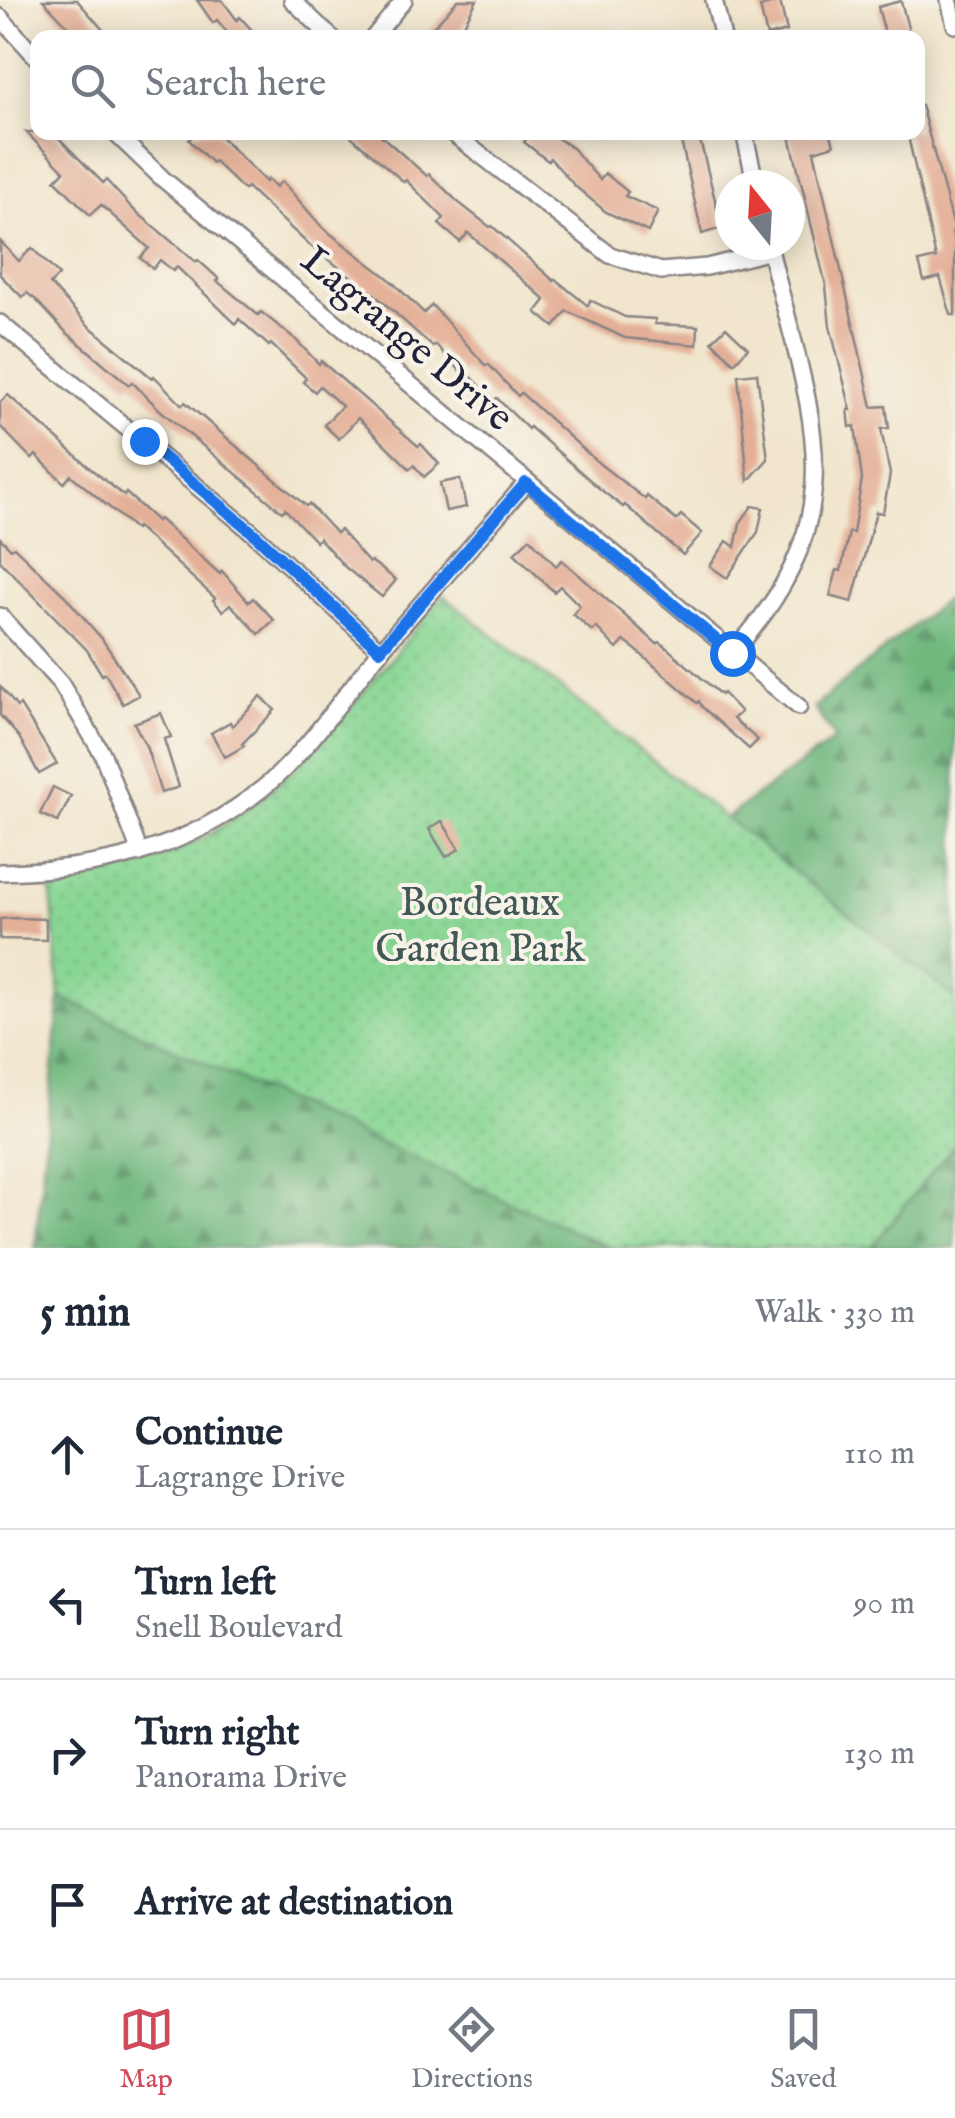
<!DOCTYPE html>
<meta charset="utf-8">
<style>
:root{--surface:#fff;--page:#f6f6f7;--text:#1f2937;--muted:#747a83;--line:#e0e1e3;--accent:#d1495b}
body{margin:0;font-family:"IM FELL English",serif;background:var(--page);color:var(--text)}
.compass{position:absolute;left:715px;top:170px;width:90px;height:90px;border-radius:50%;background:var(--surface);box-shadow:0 5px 25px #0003;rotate:342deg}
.stop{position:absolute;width:30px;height:30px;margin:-22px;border:8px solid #1a73e8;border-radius:50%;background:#fff}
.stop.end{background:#1a73e8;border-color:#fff;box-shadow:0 2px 10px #0008}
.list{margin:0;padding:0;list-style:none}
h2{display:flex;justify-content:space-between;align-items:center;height:130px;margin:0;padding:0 40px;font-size:42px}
h2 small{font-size:32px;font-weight:400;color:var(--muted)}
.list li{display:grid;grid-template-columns:65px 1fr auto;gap:30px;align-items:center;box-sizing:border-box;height:150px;padding:0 40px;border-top:2px solid var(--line)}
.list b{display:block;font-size:38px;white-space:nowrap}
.list p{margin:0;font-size:32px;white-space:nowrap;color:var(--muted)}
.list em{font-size:32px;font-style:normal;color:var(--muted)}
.icon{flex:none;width:55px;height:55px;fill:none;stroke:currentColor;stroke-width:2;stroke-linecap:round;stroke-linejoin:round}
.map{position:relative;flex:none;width:955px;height:1248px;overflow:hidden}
.search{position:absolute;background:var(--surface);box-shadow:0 5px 25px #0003;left:30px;right:30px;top:30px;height:110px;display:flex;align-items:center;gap:25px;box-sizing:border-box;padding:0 35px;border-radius:20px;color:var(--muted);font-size:38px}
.sheet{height:730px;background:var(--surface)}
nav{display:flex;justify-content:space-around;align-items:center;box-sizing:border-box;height:140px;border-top:2px solid var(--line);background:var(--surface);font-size:28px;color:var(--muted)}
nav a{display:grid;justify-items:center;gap:5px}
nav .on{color:var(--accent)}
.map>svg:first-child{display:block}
.forest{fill:url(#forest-firs);stroke:#486d5c;stroke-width:2.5}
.park{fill:url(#park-dots);stroke:#567c68;stroke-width:2.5}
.building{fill:#e4af97}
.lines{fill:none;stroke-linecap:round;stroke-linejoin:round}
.street-casing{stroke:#8a8484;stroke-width:20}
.street{stroke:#fff;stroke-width:15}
.route{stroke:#1a73e8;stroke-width:12}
.labels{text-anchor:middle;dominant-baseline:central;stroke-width:8;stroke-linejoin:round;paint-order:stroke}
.street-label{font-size:40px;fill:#22223b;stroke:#f7f3e8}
.park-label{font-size:40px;fill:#415856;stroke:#f7f3e8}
</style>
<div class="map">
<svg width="955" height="1248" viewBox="0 0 955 1248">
<defs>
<pattern id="forest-firs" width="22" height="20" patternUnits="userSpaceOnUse" patternTransform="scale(2.5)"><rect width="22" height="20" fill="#6fb87e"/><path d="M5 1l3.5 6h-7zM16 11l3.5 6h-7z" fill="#5b9568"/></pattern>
<pattern id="park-dots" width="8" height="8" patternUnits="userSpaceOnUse" patternTransform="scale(2.5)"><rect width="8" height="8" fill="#8ad795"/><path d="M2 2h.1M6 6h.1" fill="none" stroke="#77b881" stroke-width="1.8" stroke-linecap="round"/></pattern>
</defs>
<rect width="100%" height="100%" fill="#f7f3e8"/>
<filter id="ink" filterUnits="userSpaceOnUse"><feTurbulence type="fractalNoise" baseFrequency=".01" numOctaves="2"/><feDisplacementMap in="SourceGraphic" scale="20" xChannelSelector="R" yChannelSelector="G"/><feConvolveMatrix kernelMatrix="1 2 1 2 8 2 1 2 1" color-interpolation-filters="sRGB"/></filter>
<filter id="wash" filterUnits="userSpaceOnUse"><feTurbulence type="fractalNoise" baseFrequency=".0048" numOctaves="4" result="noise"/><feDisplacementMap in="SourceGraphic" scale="40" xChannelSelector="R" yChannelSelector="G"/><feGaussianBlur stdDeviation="2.25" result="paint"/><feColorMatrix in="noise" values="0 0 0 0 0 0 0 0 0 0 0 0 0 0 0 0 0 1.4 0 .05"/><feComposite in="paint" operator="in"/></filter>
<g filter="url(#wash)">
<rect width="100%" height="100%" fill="#f1e6cd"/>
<g class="forest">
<path d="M955,573V998L726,818L835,739L814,707L952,594Z"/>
<path d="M60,997L610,1248H35Z"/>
<path d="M955,1143V1248H871Z"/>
</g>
<path class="park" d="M443,596L955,998V1143L871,1248H610L60,997L50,882C250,865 325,734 443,596Z"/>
<g id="blocks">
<g class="building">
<path d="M43,0H77L110,38H79Z"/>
<path d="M197,0H222L237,20L240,17L259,38H232L217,20L213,23Z"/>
<path d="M458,0H477L462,28L453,38H423Z"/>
<path d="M780,1L787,31L767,36L760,7Z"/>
<path d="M901,1L909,32L886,38L878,7Z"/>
<path d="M918,105H921L955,231L952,232L955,244V315H951L940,277L924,281L919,262L936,258L907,132H918Z"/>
<path d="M26,132H53L103,183L106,180L133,209L196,262L198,260L219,279L217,281L258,315L261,312L294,338L319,364L321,361L418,446L421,444L439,464L424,477L414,465L410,469L358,418L339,439L324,425L342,406L320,386L315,392L303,382L306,378L271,344L269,346L239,319L236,324L177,267L173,271L160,260L153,269L140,258L149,248L101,205L90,215L55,180L64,171Z"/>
<path d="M196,132H216L266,182L268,179L276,187L282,181L323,228L388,278L424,313L432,305L486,366L488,364L518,396L521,393L601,465L645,499L647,496L676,520L681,515L702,533L683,555L625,505L623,507L600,489L530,427L528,429L497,398L494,400L465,370L462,373L436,345L433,347L374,294L308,244L247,187L244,190L214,161L212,163L189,140Z"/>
<path d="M346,132H377L427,176L429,174L458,202L490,227L492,226L554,281L555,279L588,306L590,300L625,317L655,319V324L698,326L697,345L625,338L567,311L554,327L536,312L545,300L541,296L468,233L460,242L439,224L444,218L406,180L404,182Z"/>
<path d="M532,132H549L572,148L600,180L605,173L628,192L625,196L658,211L648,232L606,212L575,186L550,158L548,161L524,142Z"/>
<path d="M679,132H698L722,228L702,234Z"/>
<path d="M789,132H830L834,145L814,151L872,407L886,406L889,428L881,429L890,474L883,513L876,512L852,602L830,596L837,570L841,571L849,532L853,533L862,479L855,426L850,427L848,410H851L830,326L826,286Z"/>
<path d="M0,241L19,261L32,248L59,275L50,284L89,326L152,378L154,376L182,405L185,402L306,506L309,504L336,533L340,530L369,563L371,561L396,580L382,597L345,567L319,538L316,542L285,509L282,512L160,410L132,382L129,385L65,331L35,299L27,293L22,297L0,275Z"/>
<path d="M726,327L748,348L734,363L712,341Z"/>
<path d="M757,373L768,459L748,481L738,375Z"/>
<path d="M8,395L91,469L124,496L126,493L157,521L159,519L220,574L222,571L249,602L253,598L274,620L259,634L230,604L223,611L213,600L215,598L137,527L135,529L71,475L64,483L36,455L32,459L0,426V402Z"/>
<path d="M460,479L466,507L446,511L440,483Z"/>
<path d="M752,506L763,508L758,532L727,578L710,566L727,541L735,547L740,523Z"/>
<path d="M0,538L11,549L14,547L65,596L102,639L139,695L123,704L105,673L102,675L87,650L0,561Z"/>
<path d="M530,538L556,566L562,560L657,644L660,642L721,695L723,693L741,712L733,719L758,740L749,749L702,707L699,701L697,703L635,649L624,641L617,649L596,627L592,631L573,614L580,606L560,586L554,592L514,553Z"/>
<path d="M0,686L17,707L20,705L57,764L39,774L19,737L0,715Z"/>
<path d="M261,696L275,710L242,744L244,746L225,757L211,733L230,722L232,726Z"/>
<path d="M161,713L171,737L164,739L179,787L161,793L146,746L134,723Z"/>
<path d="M53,787L71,796L58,822L40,814Z"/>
<path d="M442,821L459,849L446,857L429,829Z"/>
<path d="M15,918L46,919V940L0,939V919Z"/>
</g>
</g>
</g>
<g filter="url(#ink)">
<use href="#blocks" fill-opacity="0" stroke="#8a8484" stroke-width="2.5"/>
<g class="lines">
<defs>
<g id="street">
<path d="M292,0L332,38"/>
<path d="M714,0L723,38"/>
<path d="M949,0L955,25"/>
<path d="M0,17L38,59"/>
<path d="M373,38L404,0"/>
<path d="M114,132L163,179L799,707"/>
<path d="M451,132L610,255L661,271L707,267L771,251"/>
<path d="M744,132L756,185"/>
<path d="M0,323L252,532L381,651"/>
<path d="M0,616L61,684L103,755L140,853"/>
<path d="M732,653C863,510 808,411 769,245"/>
<path d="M0,872C98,870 185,851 263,788C309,751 343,695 381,650C429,594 478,539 526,483"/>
</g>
</defs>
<use href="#street" class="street-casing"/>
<use href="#street" class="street"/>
</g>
</g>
<g class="lines" filter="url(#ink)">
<path class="route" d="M144,441L252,532L380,650L526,483L732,653"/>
</g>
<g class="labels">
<g class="street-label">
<text transform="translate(406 340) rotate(40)">Lagrange Drive</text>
</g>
<g class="park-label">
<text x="480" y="904">Bordeaux<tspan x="480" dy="46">Garden Park</tspan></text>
</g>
</g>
</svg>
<svg class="compass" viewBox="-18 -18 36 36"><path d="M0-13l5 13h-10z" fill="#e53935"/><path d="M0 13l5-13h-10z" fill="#747a83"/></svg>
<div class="stop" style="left:732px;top:653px"></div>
<div class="stop end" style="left:144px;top:441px"></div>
<div class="search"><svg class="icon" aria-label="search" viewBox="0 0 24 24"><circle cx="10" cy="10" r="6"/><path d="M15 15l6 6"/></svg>Search here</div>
</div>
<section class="sheet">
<h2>5 min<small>Walk · 330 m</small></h2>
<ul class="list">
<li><svg class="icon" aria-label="ahead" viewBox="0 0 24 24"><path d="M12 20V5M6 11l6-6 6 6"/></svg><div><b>Continue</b><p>Lagrange Drive</p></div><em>110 m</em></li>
<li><svg class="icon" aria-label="left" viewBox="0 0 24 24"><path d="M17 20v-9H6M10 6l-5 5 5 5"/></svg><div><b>Turn left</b><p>Snell Boulevard</p></div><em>90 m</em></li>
<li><svg class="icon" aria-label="right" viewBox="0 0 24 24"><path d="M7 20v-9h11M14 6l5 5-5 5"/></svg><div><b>Turn right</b><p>Panorama Drive</p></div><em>130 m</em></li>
<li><svg class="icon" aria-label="arrive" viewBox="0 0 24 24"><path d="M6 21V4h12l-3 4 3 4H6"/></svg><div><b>Arrive at destination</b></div></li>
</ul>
</section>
<nav>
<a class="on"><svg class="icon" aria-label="map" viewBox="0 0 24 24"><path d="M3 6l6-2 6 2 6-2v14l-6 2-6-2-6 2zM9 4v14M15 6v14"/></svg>Map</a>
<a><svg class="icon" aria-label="directions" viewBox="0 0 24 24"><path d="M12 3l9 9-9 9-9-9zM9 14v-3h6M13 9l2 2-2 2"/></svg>Directions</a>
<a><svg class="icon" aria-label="saved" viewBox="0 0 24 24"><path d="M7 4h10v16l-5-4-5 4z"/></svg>Saved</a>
</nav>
